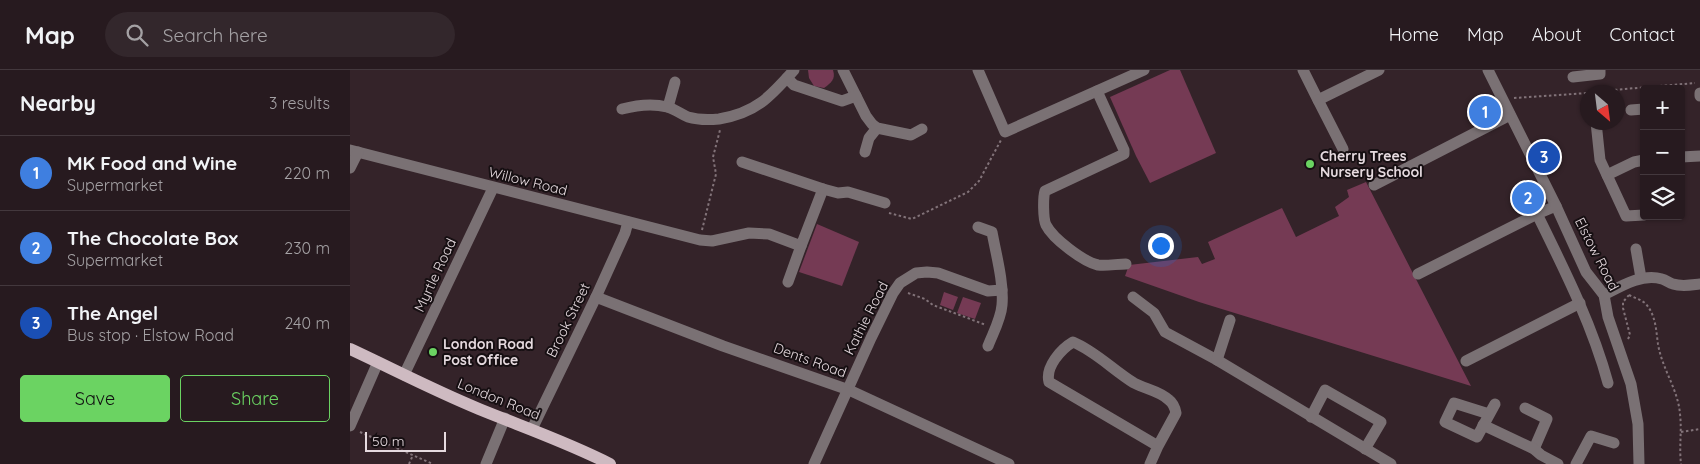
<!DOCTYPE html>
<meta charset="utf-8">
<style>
:root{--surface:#271a1f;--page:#33272c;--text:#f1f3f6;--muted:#a4a1a4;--line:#43383d;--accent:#6bd362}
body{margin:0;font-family:Quicksand,sans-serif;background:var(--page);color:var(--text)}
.controls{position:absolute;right:15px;top:15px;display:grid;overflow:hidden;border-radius:5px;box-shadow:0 1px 4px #0004}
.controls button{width:45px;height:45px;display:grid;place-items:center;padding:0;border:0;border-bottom:1px solid var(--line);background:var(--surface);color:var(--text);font:25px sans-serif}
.compass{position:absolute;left:1230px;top:15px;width:45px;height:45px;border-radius:50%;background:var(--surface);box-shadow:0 1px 4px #0004;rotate:152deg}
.scale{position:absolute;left:15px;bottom:12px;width:81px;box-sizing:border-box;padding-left:5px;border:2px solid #e6dadf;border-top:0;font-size:14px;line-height:18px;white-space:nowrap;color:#e6dadf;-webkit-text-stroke:4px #160f12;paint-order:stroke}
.you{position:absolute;left:810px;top:175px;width:18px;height:18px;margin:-12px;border:4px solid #fff;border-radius:50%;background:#1a73e8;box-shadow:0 0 0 8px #1a73e833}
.badge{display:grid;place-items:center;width:32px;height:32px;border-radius:50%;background:var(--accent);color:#fff;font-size:16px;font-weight:700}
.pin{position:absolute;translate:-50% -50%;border:2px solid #fff;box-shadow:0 1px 5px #0006}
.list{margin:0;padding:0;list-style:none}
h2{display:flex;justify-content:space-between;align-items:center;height:65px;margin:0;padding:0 20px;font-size:21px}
h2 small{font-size:16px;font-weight:400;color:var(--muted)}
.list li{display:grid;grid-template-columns:32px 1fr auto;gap:15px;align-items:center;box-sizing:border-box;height:75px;padding:0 20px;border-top:1px solid var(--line)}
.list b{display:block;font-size:19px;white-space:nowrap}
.list p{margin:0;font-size:16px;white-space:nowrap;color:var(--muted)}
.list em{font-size:16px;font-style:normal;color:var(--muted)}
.actions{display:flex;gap:10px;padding:15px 20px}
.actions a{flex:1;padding:11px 0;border:1px solid var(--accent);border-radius:5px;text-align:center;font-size:18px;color:var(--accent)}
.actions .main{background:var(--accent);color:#111}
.icon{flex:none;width:28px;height:28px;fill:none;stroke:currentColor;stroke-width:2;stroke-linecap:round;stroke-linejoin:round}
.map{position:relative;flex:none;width:1350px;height:394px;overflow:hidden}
header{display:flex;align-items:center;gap:30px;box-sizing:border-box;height:70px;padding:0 25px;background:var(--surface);border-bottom:1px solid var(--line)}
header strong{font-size:24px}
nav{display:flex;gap:28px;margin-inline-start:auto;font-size:18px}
.search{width:350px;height:45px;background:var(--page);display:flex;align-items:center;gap:12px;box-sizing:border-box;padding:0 18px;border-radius:28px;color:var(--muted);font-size:19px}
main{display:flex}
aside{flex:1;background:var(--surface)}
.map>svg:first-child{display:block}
.green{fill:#753a54}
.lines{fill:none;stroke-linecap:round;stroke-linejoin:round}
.path{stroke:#827379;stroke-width:2;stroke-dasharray:2.5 2.5;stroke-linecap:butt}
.minor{stroke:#7a7174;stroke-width:11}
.major{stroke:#cebac1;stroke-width:12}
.poi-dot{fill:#6bd362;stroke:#160f12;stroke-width:2}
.labels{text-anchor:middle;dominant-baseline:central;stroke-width:4;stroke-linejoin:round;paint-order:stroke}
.poi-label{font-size:14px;font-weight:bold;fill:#e6dadf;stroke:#160f12;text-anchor:start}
.street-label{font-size:14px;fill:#e6dadf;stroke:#160f12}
</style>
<header>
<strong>Map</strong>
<div class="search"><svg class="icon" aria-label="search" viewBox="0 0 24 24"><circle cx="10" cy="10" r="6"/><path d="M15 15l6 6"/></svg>Search here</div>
<nav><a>Home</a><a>Map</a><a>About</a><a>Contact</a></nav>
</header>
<main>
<aside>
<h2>Nearby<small>3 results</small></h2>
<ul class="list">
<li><span class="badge" style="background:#3f7fe0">1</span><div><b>MK Food and Wine</b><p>Supermarket</p></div><em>220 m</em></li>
<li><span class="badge" style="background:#3f7fe0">2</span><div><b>The Chocolate Box</b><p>Supermarket</p></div><em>230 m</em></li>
<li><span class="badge" style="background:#1a4fb4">3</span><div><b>The Angel</b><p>Bus stop · Elstow Road</p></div><em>240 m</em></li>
</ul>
<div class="actions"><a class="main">Save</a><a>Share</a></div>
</aside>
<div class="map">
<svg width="1350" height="394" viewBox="0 0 1350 394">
<rect width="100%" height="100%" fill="#342329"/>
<g class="green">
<path d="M458,0H483C486,9 481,13 474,18L464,16L459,8Z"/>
<path d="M820,0H830L866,83L800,113L786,86L760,27Z"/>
<path d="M1016,112L1121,316L849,232L775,206L779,195L848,187L852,194L865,189L858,172L932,138L946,167L989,146L985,137L999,127L997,120Z"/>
<path d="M467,154L509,172L492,216L449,202Z"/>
<path d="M594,222L608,227L603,240L590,235Z"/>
<path d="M613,227L631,233L625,249L607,243Z"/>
</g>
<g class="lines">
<g class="path">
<path d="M1240,22L1345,13"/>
<path d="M1164,28L1238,23"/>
<path d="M539,143L562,149L618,122L629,111L651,70"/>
<path d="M352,160L366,104L363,87L370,60"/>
<path d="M558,223L575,229L583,235L636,255"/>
<path d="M1279,225C1285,228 1292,230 1296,234C1306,246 1306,260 1308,274C1312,299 1328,319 1330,344C1332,361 1329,377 1331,394"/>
<path d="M1278,269L1280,265L1273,238V232L1279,225"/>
<path d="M10,362L83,394"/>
<path d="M1331,362L1350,359"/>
<path d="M59,394L63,385"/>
</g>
<g class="minor">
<path d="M493,0L516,46L522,54L527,58L561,65L572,59"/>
<path d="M628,0L655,62L794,0"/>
<path d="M953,0L968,30L1029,0"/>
<path d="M1138,0L1206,136L1236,202L1254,225L1258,247L1281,314L1288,354L1289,394"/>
<path d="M1223,7L1250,4V0"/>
<path d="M437,8L444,15L492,31L506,26"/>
<path d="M747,21L774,80V84L695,121C693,127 693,149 696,155C703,169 734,192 748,195C757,196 767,194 776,194"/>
<path d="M1350,23V26"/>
<path d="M968,30L993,79"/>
<path d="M318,37L325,12"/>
<path d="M272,39C287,35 302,33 317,37C325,39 331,44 338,47C348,50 359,50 369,49C406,43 420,27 444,0"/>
<path d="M1281,40L1294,39"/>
<path d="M1246,52L1250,90L1276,146L1294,145"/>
<path d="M0,80L350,170L362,171L399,163L419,164L451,176L473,119"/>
<path d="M515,82L519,68L527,58"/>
<path d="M1331,87L1350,86"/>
<path d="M392,92L473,119L488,123L498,122L535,133"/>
<path d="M0,98L8,82"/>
<path d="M1257,105L1284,92L1294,90"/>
<path d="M1024,115L1160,45"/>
<path d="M1187,144C1214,199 1242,254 1258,313"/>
<path d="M628,157L642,162C646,184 654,213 652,235C651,249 643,263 638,276"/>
<path d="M1286,179L1291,208"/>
<path d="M1068,204L1187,144L1206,136"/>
<path d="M438,212L451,176"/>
<path d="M1254,225C1271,216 1292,203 1312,209C1316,210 1319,213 1323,214C1332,217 1341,215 1350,214"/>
<path d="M246,227L373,276L499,320L659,394"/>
<path d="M783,227L804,243L815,262L867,290L1041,394"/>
<path d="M867,290L880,250"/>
<path d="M1116,291L1230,233"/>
<path d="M54,305L143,118"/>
<path d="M1175,338L1197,349L1184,379"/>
<path d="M1139,344L1104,333L1095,352L1127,367L1145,334"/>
<path d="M961,347L975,320L1031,352L1015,379"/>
<path d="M1133,355L1184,379L1191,385L1208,394"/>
<path d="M0,356L28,292"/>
<path d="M182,359L246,227L275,163L278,152"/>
<path d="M136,394L155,348"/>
<path d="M464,394L521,268L543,223L550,213L566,203L577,202L588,203L638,221L652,220"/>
<path d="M800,394L808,376L826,343C825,338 823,333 819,330C810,321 795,319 784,313C763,300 745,281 723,272C711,279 695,297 699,312L808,376"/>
<path d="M1226,394L1241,366L1264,373"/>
</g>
<path class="major" d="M0,279C43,299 85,321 129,339C173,357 217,372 260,394"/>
</g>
<g class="poi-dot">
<circle cx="960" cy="94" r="5"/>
<circle cx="83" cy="282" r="5"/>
</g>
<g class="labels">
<g class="poi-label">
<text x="970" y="86">Cherry Trees<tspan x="970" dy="16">Nursery School</tspan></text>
<text x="93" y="274">London Road<tspan x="93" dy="16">Post Office</tspan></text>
</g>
<g class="street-label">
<text transform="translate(178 111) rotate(14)">Willow Road</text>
<text transform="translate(1247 184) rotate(63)">Elstow Road</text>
<text transform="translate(85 205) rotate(-65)">Myrtle Road</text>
<text transform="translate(516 248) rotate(-63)">Kathie Road</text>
<text transform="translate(218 250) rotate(-64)">Brook Street</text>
<text transform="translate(460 290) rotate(20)">Dents Road</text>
<text transform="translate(149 329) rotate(22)">London Road</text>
</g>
</g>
</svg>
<div class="controls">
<button>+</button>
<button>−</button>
<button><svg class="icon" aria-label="layers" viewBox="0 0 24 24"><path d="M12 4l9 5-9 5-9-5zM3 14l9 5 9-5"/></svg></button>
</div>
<svg class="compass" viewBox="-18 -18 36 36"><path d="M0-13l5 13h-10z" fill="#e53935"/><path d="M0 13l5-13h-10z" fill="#a4a1a4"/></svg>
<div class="scale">50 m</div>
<div class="you"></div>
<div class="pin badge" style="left:1135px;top:42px;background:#3f7fe0">1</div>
<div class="pin badge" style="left:1178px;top:128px;background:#3f7fe0">2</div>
<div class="pin badge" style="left:1194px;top:87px;background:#1a4fb4">3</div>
</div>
</main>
